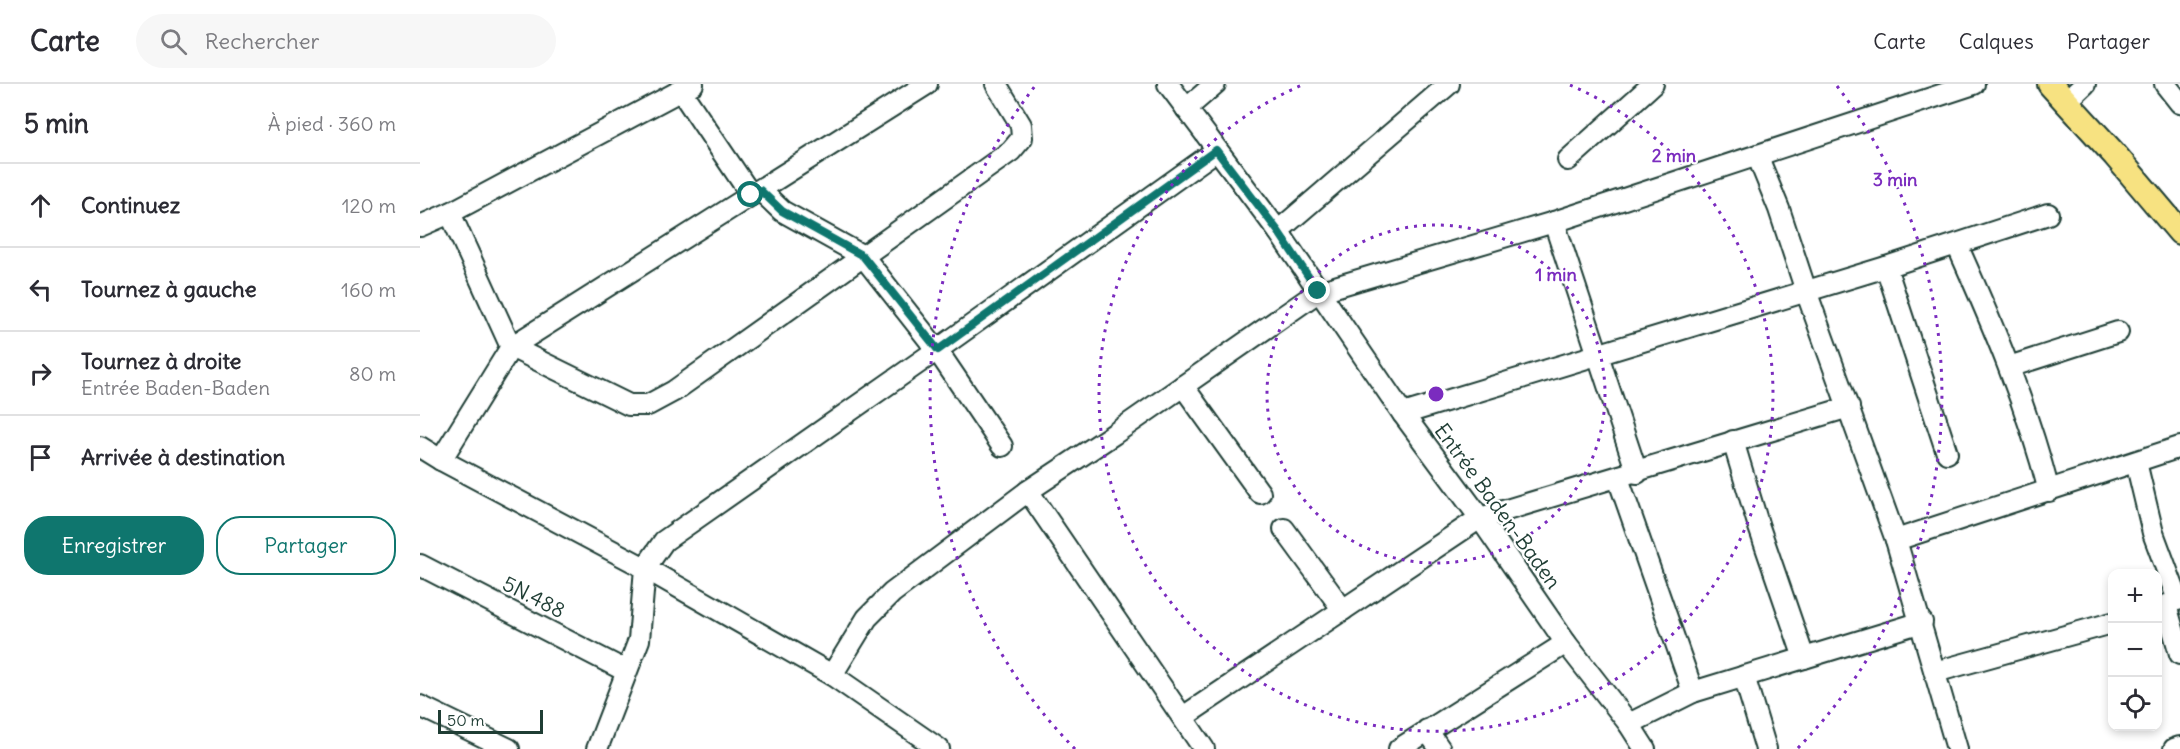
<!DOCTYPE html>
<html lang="fr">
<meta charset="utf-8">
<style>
:root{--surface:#fff;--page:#f7f7f7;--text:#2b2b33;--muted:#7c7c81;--line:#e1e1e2;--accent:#0f766e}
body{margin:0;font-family:Delius,sans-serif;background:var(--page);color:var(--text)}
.controls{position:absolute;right:18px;bottom:18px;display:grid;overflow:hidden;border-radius:12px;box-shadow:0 3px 9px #0003}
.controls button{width:54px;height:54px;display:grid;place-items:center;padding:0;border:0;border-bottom:2px solid var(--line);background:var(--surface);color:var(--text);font:30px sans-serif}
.scale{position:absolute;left:18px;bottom:15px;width:105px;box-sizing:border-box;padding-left:6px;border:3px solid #1f3d34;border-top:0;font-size:16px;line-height:21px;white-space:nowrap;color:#1f3d34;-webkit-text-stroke:4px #fff;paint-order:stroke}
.stop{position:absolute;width:18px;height:18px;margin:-14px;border:4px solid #0f766e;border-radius:50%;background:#fff}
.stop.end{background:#0f766e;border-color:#fff;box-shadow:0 2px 6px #0008}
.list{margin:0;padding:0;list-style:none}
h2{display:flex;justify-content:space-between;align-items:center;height:78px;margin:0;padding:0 24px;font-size:26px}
h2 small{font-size:20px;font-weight:400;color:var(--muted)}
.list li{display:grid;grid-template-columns:39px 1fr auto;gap:18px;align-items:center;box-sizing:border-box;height:84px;padding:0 24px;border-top:2px solid var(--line)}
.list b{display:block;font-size:22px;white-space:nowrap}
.list p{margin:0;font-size:20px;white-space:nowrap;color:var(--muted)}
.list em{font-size:20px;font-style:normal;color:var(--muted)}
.actions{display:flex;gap:12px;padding:18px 24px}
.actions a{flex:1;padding:14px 0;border:2px solid var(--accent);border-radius:24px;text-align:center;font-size:21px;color:var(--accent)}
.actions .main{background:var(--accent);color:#fff}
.icon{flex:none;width:33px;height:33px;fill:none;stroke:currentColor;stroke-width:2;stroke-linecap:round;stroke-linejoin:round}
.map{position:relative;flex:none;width:1760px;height:665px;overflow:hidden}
header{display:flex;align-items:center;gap:36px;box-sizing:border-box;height:84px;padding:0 30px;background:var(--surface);border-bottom:2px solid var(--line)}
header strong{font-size:28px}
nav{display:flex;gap:33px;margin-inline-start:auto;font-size:21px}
.search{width:420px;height:54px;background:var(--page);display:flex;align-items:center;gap:15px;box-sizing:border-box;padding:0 21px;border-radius:33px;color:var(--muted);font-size:22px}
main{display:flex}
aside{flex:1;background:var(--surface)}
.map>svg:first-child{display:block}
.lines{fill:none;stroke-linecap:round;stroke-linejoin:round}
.minor-casing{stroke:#1f3d34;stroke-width:24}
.major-casing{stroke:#1f3d34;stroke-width:28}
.minor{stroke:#fff;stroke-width:20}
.major{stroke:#f7e281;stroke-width:24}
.route{stroke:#0f766e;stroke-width:8}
.ring{fill:none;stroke:#7b2cbf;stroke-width:3;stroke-dasharray:3 6}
.labels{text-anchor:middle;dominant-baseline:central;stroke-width:4.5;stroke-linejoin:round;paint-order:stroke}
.street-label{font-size:21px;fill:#1f3d34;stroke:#fff}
.centre{fill:#7b2cbf;stroke:#fff;stroke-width:3}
.ring-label{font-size:18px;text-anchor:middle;font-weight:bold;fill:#7b2cbf;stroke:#fff;stroke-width:4.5;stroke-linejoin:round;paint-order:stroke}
</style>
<header>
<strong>Carte</strong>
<div class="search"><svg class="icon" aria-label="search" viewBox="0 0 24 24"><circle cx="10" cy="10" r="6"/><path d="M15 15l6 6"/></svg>Rechercher</div>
<nav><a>Carte</a><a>Calques</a><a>Partager</a></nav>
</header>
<main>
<aside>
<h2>5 min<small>À pied · 360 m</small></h2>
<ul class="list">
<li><svg class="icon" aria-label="ahead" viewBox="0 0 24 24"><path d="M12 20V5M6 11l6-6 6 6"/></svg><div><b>Continuez</b></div><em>120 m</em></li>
<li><svg class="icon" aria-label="left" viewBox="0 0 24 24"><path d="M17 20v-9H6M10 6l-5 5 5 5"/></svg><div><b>Tournez à gauche</b></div><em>160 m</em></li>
<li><svg class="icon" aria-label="right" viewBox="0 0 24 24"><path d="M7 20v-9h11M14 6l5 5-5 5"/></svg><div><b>Tournez à droite</b><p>Entrée Baden-Baden</p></div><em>80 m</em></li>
<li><svg class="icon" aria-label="arrive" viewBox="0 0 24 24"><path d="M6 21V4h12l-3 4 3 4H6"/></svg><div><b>Arrivée à destination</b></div></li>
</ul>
<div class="actions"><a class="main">Enregistrer</a><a>Partager</a></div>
</aside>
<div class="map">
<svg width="1760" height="665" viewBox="0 0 1760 665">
<rect width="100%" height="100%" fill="#fff"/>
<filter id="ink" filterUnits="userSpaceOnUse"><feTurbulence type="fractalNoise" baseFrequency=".0167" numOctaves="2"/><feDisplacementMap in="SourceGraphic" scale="12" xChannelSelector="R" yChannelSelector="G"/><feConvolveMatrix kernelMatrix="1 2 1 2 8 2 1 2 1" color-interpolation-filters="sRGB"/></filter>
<g filter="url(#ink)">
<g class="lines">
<defs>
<g id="minor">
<path d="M748,0L858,147L983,330L1060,434L1146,559L1209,640L1225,665"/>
<path d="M1745,0L1760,19"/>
<path d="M261,7L331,111"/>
<path d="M1646,18L1665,0"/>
<path d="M766,25L795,0"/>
<path d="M1337,71L1359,125L1386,207L1476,456L1537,665"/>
<path d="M1148,76L1233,0"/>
<path d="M340,106L362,127L443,172L517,266L582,362"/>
<path d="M30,129L91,263L209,321H228L254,307L591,67L602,54L601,41L576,0"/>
<path d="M1134,138L1217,389"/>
<path d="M0,142L30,129L273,0"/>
<path d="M858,147L1029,0"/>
<path d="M1537,161C1573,241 1607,322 1629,407"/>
<path d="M1466,183L1527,369"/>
<path d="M1589,283L1698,248"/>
<path d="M763,302L840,409"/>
<path d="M983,330L1466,183L1628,130"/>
<path d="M1313,357L1339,443L1384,574"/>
<path d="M0,363L21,376L225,484L412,591L519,665"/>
<path d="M21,376L91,263L507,0"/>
<path d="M1716,378L1733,449L1758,516"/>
<path d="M1198,394L1273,608"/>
<path d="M608,407L784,665"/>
<path d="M864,445L923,526"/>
<path d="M1476,456L1760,363"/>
<path d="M0,481L206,587"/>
<path d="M1746,521L1760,570"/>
<path d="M1515,588L1692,539"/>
<path d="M412,591L447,534L472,509L608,407L694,350L898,208L1134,138L1554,0"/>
<path d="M1324,592L1346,665"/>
<path d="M0,622L89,665"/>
<path d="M763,633L1060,434L1429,323"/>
<path d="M1209,640L1273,608L1502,538"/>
<path d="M1007,646L1020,665"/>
<path d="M177,665L219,556L225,484L244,457L517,266L797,66"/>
<path d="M979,665L1146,559"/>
<path d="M1754,665L1760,663"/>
</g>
<path id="major" d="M1630,0L1695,71L1760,148"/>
</defs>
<use href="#minor" class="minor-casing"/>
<use href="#major" class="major-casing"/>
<use href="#minor" class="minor"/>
<use href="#major" class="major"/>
</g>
</g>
<g class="lines" filter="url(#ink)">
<path class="route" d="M331,111L340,106L362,127L443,172L518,266L796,66L858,147L898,207"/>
</g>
<g class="ring">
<circle cx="1016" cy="310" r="169"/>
<path d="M1150 1A337 337 0 1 1 882 1"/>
<path d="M655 665A506 506 0 0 1 615 2M1417 2A506 506 0 0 1 1377 665"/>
</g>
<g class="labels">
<g class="street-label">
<text transform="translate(1078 422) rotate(54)">Entrée Baden-Baden</text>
<text transform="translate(114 513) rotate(27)">5N.488</text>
</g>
</g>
<circle cx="1016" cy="310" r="9" class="centre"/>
<g class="ring-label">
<text x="1254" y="78">2 min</text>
<text x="1475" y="102">3 min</text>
<text x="1136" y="197">1 min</text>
</g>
</svg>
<div class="controls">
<button>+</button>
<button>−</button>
<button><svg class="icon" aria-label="locate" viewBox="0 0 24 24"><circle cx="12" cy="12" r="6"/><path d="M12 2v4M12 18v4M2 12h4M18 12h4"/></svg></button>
</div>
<div class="scale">50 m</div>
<div class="stop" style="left:331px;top:111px"></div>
<div class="stop end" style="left:898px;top:207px"></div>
</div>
</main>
